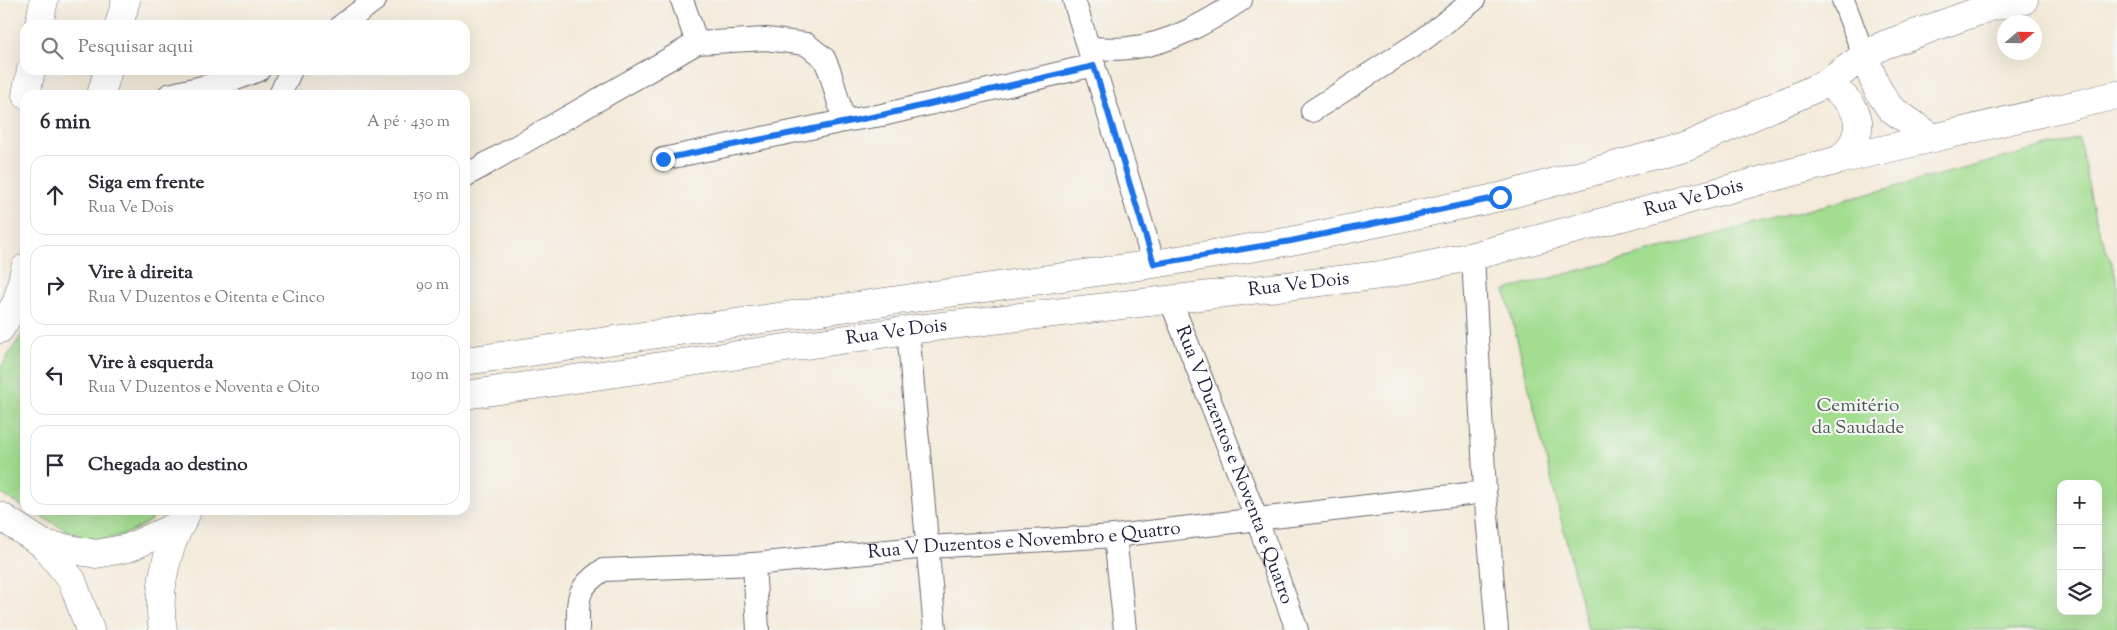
<!DOCTYPE html>
<html lang="pt">
<meta charset="utf-8">
<style>
:root{--surface:#fff;--page:#f7f7f7;--text:#2b2b33;--muted:#7c7c81;--line:#e1e1e2}
body{margin:0;font-family:"Sorts Mill Goudy",serif;background:var(--page);color:var(--text)}
.controls{position:absolute;right:15px;bottom:15px;display:grid;overflow:hidden;border-radius:10px;box-shadow:0 5px 20px #0002}
.controls button{width:45px;height:45px;display:grid;place-items:center;padding:0;border:0;border-bottom:1px solid var(--line);background:var(--surface);color:var(--text);font:25px sans-serif}
.compass{position:absolute;left:1997px;top:15px;width:45px;height:45px;border-radius:50%;background:var(--surface);box-shadow:0 5px 20px #0002;rotate:70deg}
.stop{position:absolute;width:15px;height:15px;margin:-11px;border:4px solid #1a73e8;border-radius:50%;background:#fff}
.stop.end{background:#1a73e8;border-color:#fff;box-shadow:0 1px 5px #0008}
.list{margin:0;padding:0;list-style:none}
h2{display:flex;justify-content:space-between;align-items:center;height:65px;margin:0;padding:0 20px;font-size:21px}
h2 small{font-size:16px;font-weight:400;color:var(--muted)}
.list li{display:grid;grid-template-columns:32px 1fr auto;gap:15px;align-items:center;box-sizing:border-box;height:80px;margin:0 10px 10px;padding:0 10px;border:1px solid var(--line);border-radius:15px}
.list b{display:block;font-size:19px;white-space:nowrap}
.list p{margin:0;font-size:16px;white-space:nowrap;color:var(--muted)}
.list em{font-size:16px;font-style:normal;color:var(--muted)}
.icon{flex:none;width:28px;height:28px;fill:none;stroke:currentColor;stroke-width:2;stroke-linecap:round;stroke-linejoin:round}
.map{position:relative;flex:none;width:2117px;height:630px;overflow:hidden}
.search{position:absolute;background:var(--surface);box-shadow:0 5px 20px #0002;left:20px;top:20px;width:450px;height:55px;display:flex;align-items:center;gap:12px;box-sizing:border-box;padding:0 18px;border-radius:15px;color:var(--muted);font-size:19px}
.panel{position:absolute;background:var(--surface);box-shadow:0 5px 20px #0002;left:20px;top:90px;width:450px;height:425px;border-radius:15px}
.map>svg:first-child{display:block}
.green{fill:#a2dd90;stroke:#628066;fill-rule:evenodd}
.lines{fill:none;stroke-linecap:round;stroke-linejoin:round}
.minor-casing{stroke:#6c6872;stroke-width:24}
.major-casing{stroke:#6c6872;stroke-width:29}
.minor{stroke:#fff;stroke-width:22}
.major{stroke:#fff;stroke-width:28}
.route{stroke:#1a73e8;stroke-width:6}
.labels{text-anchor:middle;dominant-baseline:central;stroke-width:4.5;stroke-linejoin:round;paint-order:stroke}
.street-label{font-size:19px;fill:#22223b;stroke:#f6f6f2}
.park-label{font-size:19px;fill:#485a54;stroke:#f6f6f2}
</style>
<div class="map">
<svg width="2117" height="630" viewBox="0 0 2117 630">
<rect width="100%" height="100%" fill="#f6f6f2"/>
<filter id="ink" filterUnits="userSpaceOnUse"><feTurbulence type="fractalNoise" baseFrequency=".02" numOctaves="2"/><feDisplacementMap in="SourceGraphic" scale="10" xChannelSelector="R" yChannelSelector="G"/><feConvolveMatrix kernelMatrix="1 2 1 2 8 2 1 2 1" color-interpolation-filters="sRGB"/></filter>
<filter id="wash" filterUnits="userSpaceOnUse"><feTurbulence type="fractalNoise" baseFrequency=".0096" numOctaves="4" result="noise"/><feDisplacementMap in="SourceGraphic" scale="20" xChannelSelector="R" yChannelSelector="G"/><feGaussianBlur stdDeviation="1.12" result="paint"/><feColorMatrix in="noise" values="0 0 0 0 0 0 0 0 0 0 0 0 0 0 0 0 0 1.4 0 .05"/><feComposite in="paint" operator="in"/></filter>
<g filter="url(#wash)">
<rect width="100%" height="100%" fill="#f4ead9"/>
<g class="green">
<path d="M2079,138L2095,218L2117,279V630H1588L1505,290ZM2061,484H2098V611H2061Z"/>
<path d="M25,330V508L0,493V368Z"/>
<path d="M29,510H160C149,528 105,546 84,538C65,531 47,519 29,510Z"/>
</g>
</g>
<g filter="url(#ink)">
<g class="lines">
<defs>
<g id="minor">
<path d="M682,0L697,43"/>
<path d="M1074,0L1154,264"/>
<path d="M1843,0L1864,56"/>
<path d="M342,25L375,0"/>
<path d="M1089,48C1101,48 1115,50 1128,48C1168,45 1208,22 1241,0"/>
<path d="M169,95L236,79L259,70"/>
<path d="M280,95L291,70"/>
<path d="M1312,111L1424,39L1474,0"/>
<path d="M663,159L844,121"/>
<path d="M465,176L697,43L766,39L806,44L824,58L830,72L844,121L882,115L1094,65"/>
<path d="M1473,256L1485,492L1497,630"/>
<path id="s1" d="M1170,299L1257,520L1297,630"/>
<path d="M908,330L935,630"/>
<path d="M1115,536L1125,630"/>
<path d="M754,564L758,630"/>
<path id="s2" d="M578,630C578,598 575,589 603,570L754,564L928,547L1115,536L1485,492"/>
</g>
<g id="major">
<path d="M39,25L44,0"/>
<path d="M119,25L126,0"/>
<path d="M1864,56L1877,88L1890,108L1933,138"/>
<path d="M1827,83C1848,98 1869,117 1852,145C1849,151 1843,156 1839,160"/>
<path d="M26,95L31,70"/>
<path d="M101,95L108,70"/>
<path d="M17,302L25,268"/>
<path d="M0,329L17,302L25,297"/>
<path d="M465,361L1154,264L1291,241L1500,197L1687,146L1827,83L1864,56L1884,45L1990,7L2024,0"/>
<path id="s3" d="M465,395L908,330L1381,275L1473,256L1839,160L2117,95"/>
<path d="M0,516L43,544L96,554L128,548L181,524"/>
<path d="M43,544L72,580L90,630"/>
<path d="M163,630C156,591 166,548 186,514"/>
</g>
</defs>
<use href="#minor" class="minor-casing"/>
<use href="#major" class="major-casing"/>
<use href="#minor" class="minor"/>
<use href="#major" class="major"/>
</g>
</g>
<g class="lines" filter="url(#ink)">
<path class="route" d="M663,159L882,115L1094,66L1154,264L1291,241L1500,197"/>
</g>
<g class="labels">
<g class="street-label">
<text stroke="none"><textPath href="#s3" startOffset="1246">Rua Ve Dois</textPath></text>
<text stroke="none"><textPath href="#s3" startOffset="841">Rua Ve Dois</textPath></text>
<text stroke="none"><textPath href="#s3" startOffset="436">Rua Ve Dois</textPath></text>
<text stroke="none"><textPath href="#s1" startOffset="178">Rua V Duzentos e Noventa e Quatro</textPath></text>
<text stroke="none"><textPath href="#s2" startOffset="492">Rua V Duzentos e Novembro e Quatro</textPath></text>
</g>
<g class="park-label">
<text x="1858" y="406">Cemitério<tspan x="1858" dy="22">da Saudade</tspan></text>
</g>
</g>
</svg>
<div class="controls">
<button>+</button>
<button>−</button>
<button><svg class="icon" aria-label="layers" viewBox="0 0 24 24"><path d="M12 4l9 5-9 5-9-5zM3 14l9 5 9-5"/></svg></button>
</div>
<svg class="compass" viewBox="-18 -18 36 36"><path d="M0-13l5 13h-10z" fill="#e53935"/><path d="M0 13l5-13h-10z" fill="#7c7c81"/></svg>
<div class="stop" style="left:1500px;top:197px"></div>
<div class="stop end" style="left:663px;top:159px"></div>
<div class="search"><svg class="icon" aria-label="search" viewBox="0 0 24 24"><circle cx="10" cy="10" r="6"/><path d="M15 15l6 6"/></svg>Pesquisar aqui</div>
<section class="panel">
<h2>6 min<small>A pé · 430 m</small></h2>
<ul class="list">
<li><svg class="icon" aria-label="ahead" viewBox="0 0 24 24"><path d="M12 20V5M6 11l6-6 6 6"/></svg><div><b>Siga em frente</b><p>Rua Ve Dois</p></div><em>150 m</em></li>
<li><svg class="icon" aria-label="right" viewBox="0 0 24 24"><path d="M7 20v-9h11M14 6l5 5-5 5"/></svg><div><b>Vire à direita</b><p>Rua V Duzentos e Oitenta e Cinco</p></div><em>90 m</em></li>
<li><svg class="icon" aria-label="left" viewBox="0 0 24 24"><path d="M17 20v-9H6M10 6l-5 5 5 5"/></svg><div><b>Vire à esquerda</b><p>Rua V Duzentos e Noventa e Oito</p></div><em>190 m</em></li>
<li><svg class="icon" aria-label="arrive" viewBox="0 0 24 24"><path d="M6 21V4h12l-3 4 3 4H6"/></svg><div><b>Chegada ao destino</b></div></li>
</ul>
</section>
</div>
